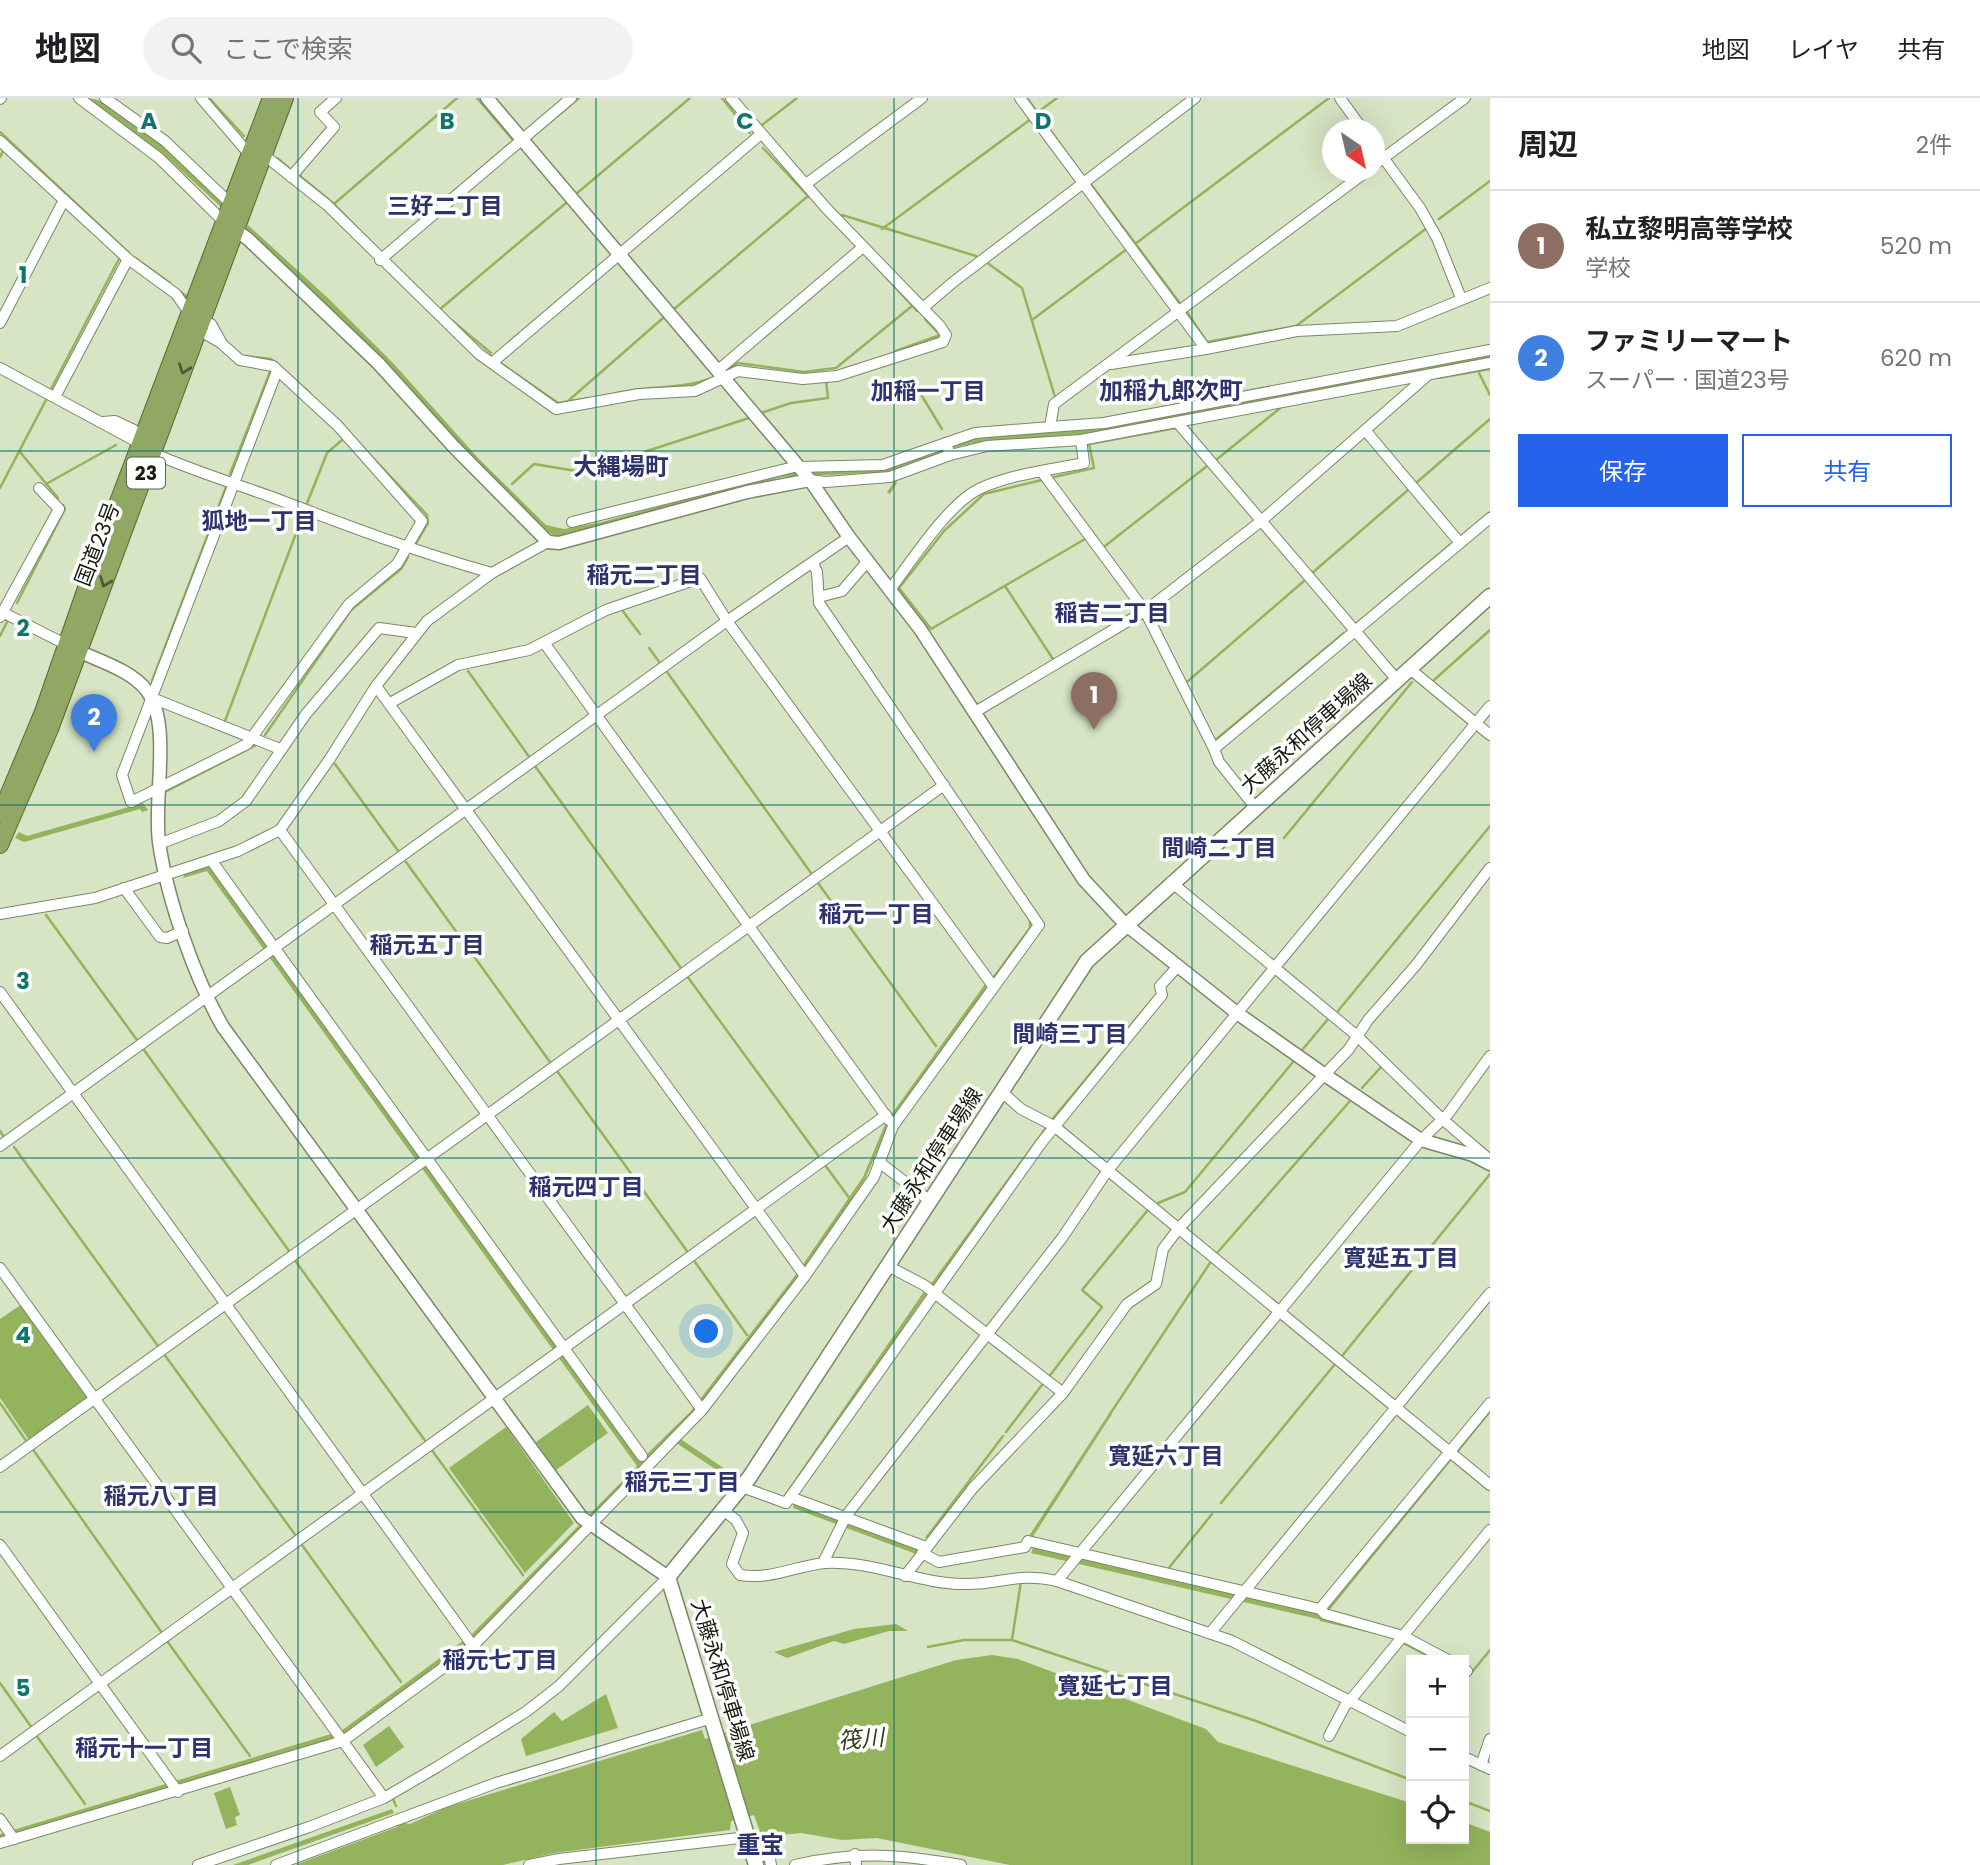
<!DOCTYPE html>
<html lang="ja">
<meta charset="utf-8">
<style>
:root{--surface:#fff;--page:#f2f2f2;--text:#202124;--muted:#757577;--line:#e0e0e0;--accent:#2563eb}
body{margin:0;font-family:Poppins,"Noto Sans JP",sans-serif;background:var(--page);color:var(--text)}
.controls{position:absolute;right:21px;bottom:21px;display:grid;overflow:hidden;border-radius:0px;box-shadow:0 7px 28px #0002}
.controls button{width:63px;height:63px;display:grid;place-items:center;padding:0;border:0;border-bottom:2px solid var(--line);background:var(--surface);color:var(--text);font:35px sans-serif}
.compass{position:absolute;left:1322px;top:21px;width:63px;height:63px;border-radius:50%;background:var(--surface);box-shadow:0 7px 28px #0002;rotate:146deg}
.you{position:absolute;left:707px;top:1234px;width:24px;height:24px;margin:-18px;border:5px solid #fff;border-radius:50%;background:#1a73e8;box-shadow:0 0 0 10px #1a73e833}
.badge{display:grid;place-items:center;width:46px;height:46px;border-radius:50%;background:var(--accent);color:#fff;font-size:23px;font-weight:700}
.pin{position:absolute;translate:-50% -58px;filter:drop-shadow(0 2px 4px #0008)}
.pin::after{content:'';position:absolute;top:37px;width:24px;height:21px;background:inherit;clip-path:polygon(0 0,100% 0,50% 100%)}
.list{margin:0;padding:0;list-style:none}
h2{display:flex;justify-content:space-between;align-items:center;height:91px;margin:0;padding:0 28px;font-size:30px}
h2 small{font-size:23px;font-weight:400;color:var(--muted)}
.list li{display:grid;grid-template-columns:46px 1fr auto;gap:21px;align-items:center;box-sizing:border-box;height:112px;padding:0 28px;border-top:2px solid var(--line)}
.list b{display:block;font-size:26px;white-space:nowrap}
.list p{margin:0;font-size:23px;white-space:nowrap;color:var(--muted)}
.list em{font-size:23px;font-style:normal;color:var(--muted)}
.actions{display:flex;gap:14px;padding:21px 28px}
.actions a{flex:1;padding:16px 0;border:2px solid var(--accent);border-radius:0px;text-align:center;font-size:24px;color:var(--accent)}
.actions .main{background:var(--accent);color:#fff}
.icon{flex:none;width:38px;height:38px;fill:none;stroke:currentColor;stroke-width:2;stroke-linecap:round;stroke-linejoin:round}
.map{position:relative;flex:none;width:1490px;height:1767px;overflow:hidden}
header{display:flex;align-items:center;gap:42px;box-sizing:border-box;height:98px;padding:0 35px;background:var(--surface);border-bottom:2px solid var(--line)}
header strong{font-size:33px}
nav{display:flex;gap:38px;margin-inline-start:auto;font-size:24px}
.search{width:490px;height:63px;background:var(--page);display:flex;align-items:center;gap:18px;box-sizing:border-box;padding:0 24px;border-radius:38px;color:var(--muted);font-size:26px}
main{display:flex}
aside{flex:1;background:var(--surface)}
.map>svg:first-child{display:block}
.water{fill:#93b35c}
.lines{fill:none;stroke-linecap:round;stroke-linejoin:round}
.stream{stroke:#93b35c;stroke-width:2.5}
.minor-casing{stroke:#7b8769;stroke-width:12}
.tertiary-casing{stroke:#7b8769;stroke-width:15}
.secondary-casing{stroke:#7b8769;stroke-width:17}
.trunk-casing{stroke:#54692d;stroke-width:18}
.minor{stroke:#fff;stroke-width:10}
.tertiary{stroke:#fff;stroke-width:12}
.secondary{stroke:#fff;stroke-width:14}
.trunk{stroke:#90a864;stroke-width:16}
.oneway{stroke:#4d5a35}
.grid{fill:none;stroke:#0f766e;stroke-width:2;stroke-opacity:0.55}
.labels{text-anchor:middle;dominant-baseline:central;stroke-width:7;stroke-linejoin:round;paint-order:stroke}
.shield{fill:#fff;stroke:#5c5f57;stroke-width:2}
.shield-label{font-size:19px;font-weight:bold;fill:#161b0f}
.street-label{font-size:21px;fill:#161b0f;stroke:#fff}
.neighbourhood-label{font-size:23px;font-weight:bold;fill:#2d336d;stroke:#fff}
.water-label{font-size:23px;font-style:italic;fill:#313e19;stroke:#fff}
.quarter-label{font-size:24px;font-weight:bold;fill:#2d336d;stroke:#fff}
.grid-label{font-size:23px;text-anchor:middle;font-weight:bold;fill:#0f766e;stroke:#fff;stroke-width:7;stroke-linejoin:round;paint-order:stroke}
</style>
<header>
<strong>地図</strong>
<div class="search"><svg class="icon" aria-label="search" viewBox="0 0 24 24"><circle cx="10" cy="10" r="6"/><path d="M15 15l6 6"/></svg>ここで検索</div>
<nav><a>地図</a><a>レイヤ</a><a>共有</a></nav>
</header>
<main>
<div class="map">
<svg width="1490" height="1767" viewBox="0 0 1490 1767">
<rect width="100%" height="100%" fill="#d7e5c4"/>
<g class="water">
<path d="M85,0C126,0 193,79 222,105L221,109L162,55Z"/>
<path d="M248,127L329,201L394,266L480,362L546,427L564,431L602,424L783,374L874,372L977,338L1096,329L1490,256V261L1094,335L974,345L952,350L894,373L897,385L890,396L887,394L895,383L891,374L782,379L615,425L555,438L540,429L255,141L246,131Z"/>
<path d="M143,705L148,712L142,714L140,711L24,744L15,740L19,734L27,738Z"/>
<path d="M210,767L646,1357L690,1314L797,1175L863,1079L886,1024L985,886L987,889L889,1027L865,1081L798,1180L676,1338L740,1381L736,1385L669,1340L466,1547L343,1638L0,1741V1736L341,1633L471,1537L637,1368L207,773L183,780L186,774Z"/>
<path d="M1155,896L1158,899L933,1189L930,1187L1051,1021Z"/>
<path d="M925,1192L928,1194L786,1398L784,1397Z"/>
<path d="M22,1206L88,1299L29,1342L0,1300V1221Z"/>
<path d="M588,1307L608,1335L556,1372L536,1344Z"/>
<path d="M1110,1314L1112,1316L1032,1440L1029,1438Z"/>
<path d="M506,1329L574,1425L525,1475L449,1370Z"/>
<path d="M794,1405L918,1452L916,1456L793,1410Z"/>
<path d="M1034,1448L1320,1516L1322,1522L1031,1455Z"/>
<path d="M896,1526L908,1533H889L844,1546L834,1543L787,1560L774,1554L854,1531Z"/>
<path d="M992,1557L1018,1561L1206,1631L1218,1644L1411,1705V1741H1464V1724L1490,1734V1767H1010L877,1740L842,1742L801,1735L762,1739L754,1717L731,1723L730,1732L554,1755L503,1767H295L397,1729L400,1724L410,1726L447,1709L702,1632L705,1641L956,1562Z"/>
<path d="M606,1596L618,1630L526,1658L521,1641L554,1614L562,1623Z"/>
<path d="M389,1628L404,1649L376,1669L363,1647Z"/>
<path d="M230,1689L240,1717L235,1719L237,1727L226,1731L214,1695Z"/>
<path d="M392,1711L394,1715L248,1767H233Z"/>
</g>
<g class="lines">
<g class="stream">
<path d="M209,0L244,38"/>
<path d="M477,0L512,41"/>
<path d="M722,0L750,35"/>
<path d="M1027,0L1082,76"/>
<path d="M1038,14L1057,0"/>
<path d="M762,27L797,0"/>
<path d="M0,34L129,155"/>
<path d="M531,40L579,0"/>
<path d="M763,50L809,99"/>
<path d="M0,59L3,53"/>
<path d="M277,60L289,70"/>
<path d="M301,74L300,78L334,106L369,142"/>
<path d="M1090,85L1182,208"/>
<path d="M576,96L690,0"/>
<path d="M334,106L457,0"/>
<path d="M842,117L976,158"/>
<path d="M1439,121L1490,83"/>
<path d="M882,131L1031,21"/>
<path d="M1135,146L1329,0"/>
<path d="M134,159L170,185"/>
<path d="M872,164L917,213"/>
<path d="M986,164L1022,190L1055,299"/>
<path d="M178,192L189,200"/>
<path d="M439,212L566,105"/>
<path d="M673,212L808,98"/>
<path d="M1187,214L1207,244L1296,228L1427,130"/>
<path d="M450,221L491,255"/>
<path d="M1032,222L1127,151"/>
<path d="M896,253L940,237L925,221"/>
<path d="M246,258L271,261L310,295"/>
<path d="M502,266L558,305L589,300"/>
<path d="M727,272L738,265L804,274L836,270L912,208"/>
<path d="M1479,275L1490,297"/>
<path d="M1438,280L1490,271"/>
<path d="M914,285L942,331"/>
<path d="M51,291L120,159"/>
<path d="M613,296C645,287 679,292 709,281"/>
<path d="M568,303L663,220"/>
<path d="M761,315L791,305L828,300L826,282"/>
<path d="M356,342L427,417L428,425L415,447"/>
<path d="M20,354L58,400"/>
<path d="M1216,362L1284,307"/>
<path d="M230,376L270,274"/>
<path d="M1054,379L1094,370L1089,346L1176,330"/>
<path d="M1042,382L984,396L944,433L899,490L931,531L1085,441"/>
<path d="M1416,385L1490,321"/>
<path d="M46,386L116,347"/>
<path d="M512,386L534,366L582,374L749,320"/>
<path d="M0,390L47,300"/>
<path d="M306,408L327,355L342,342"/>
<path d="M1464,436L1490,414"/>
<path d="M1105,448L1207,368"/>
<path d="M821,470L823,493"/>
<path d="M1311,476L1408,392"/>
<path d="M1005,488L1053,561"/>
<path d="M17,505L65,411L63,407"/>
<path d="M622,512L640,536"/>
<path d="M1356,526L1451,446"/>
<path d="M0,538L8,522"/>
<path d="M649,550L660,565"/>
<path d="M468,573L530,660"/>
<path d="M667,574L811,775"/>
<path d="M1434,582L1490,532"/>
<path d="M152,583L226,389"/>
<path d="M1188,583L1304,483"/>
<path d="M225,623L303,417"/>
<path d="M265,637L351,512L401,471L408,459"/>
<path d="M1213,644L1344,535"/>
<path d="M335,666L399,754"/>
<path d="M535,668L681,870"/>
<path d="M165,694L258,646"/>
<path d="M1284,740L1412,584"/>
<path d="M406,764L550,964"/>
<path d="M818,785L936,948"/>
<path d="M46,817L137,942"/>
<path d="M687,878L820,1060"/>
<path d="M994,879L1030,830V822"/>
<path d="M1338,913L1490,728"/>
<path d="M1303,951L1328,921"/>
<path d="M144,952L289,1153"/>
<path d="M557,973L687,1153"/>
<path d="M1362,990L1381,969"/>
<path d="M0,1033L4,1039"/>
<path d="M14,1049L158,1248"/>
<path d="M825,1067L850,1101"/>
<path d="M1158,1105L1185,1094L1293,964"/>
<path d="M1217,1155L1350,1003"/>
<path d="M294,1161L426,1344"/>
<path d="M695,1164L747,1237"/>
<path d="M164,1256L296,1438"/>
<path d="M1342,1258L1490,1076"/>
<path d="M1048,1280L1102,1209L1082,1192L1147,1113"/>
<path d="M0,1305L27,1344"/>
<path d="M1110,1316L1210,1165"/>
<path d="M1006,1334L1045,1283"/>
<path d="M32,1350L162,1535"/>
<path d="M431,1351L523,1477"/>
<path d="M1457,1354L1490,1313"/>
<path d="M1221,1405L1335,1266"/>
<path d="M927,1439L1003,1338"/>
<path d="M302,1447L401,1584"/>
<path d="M1168,1471L1212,1416"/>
<path d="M1328,1512L1450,1362"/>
<path d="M1320,1519L1321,1522L1373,1534"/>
<path d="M1012,1542L1021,1483"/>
<path d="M167,1543L250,1658"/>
<path d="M1405,1546L1436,1562"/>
<path d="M928,1549L964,1542H1012L1256,1623L1411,1682"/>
<path d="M1464,1577L1468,1579L1490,1552"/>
<path d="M0,1585L32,1630"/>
<path d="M36,1637L85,1706"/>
<path d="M393,1701L396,1708"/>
<path d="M1464,1703L1490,1713"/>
</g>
<defs>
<g id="minor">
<path d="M79,0L159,60L225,125"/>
<path d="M105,0L165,43L232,107"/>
<path d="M201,0L250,57"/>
<path d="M1020,0L1206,251L1297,233L1397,228L1490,190"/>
<path d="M1340,0L1363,32"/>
<path d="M0,1L1,0"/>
<path d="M0,43L128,161L176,196L190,216"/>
<path d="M1374,47L1420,110L1437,140L1461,200"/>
<path d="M264,57L327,107L479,256L556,311L639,296L695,293L738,273L803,281L837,278L943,244L946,237L940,228L826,110L731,0"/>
<path d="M1374,67L1465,0"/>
<path d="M291,79L334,29L320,14L336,0"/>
<path d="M806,86L922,0"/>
<path d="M380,162L571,0"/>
<path d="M923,210L952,185L1195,0"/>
<path d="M0,225L64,102"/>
<path d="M211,226L221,244"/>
<path d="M199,232L221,245L240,262L273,268L338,328L422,423L397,466L349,506L247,646L131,704L122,677L277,273"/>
<path d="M493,264L761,36"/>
<path d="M1111,266L1206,251"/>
<path d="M0,270L141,346"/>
<path d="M717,273L863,149"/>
<path d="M55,299L128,161"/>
<path d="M103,324L115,323L134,332"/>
<path d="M1177,324L1397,582"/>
<path d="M1050,329L1104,325L1490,252"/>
<path d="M1365,332L1460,445"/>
<path d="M153,355C191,372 230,384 269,398C343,426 416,454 492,475"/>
<path d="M950,357L946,345L975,335L1050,329L1054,306L1366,74"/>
<path d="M799,369L883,367L946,345"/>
<path d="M1042,374L1145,513L1214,651L1490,420"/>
<path d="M810,382L826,384L890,379L950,357L987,348L1081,342L1490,265"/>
<path d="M572,424L798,368"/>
<path d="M889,493C910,465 948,406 979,391C1011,376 1050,372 1084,365L1081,342"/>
<path d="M819,499L842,493L867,464"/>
<path d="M0,513L67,547"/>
<path d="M0,519L59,411L39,390"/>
<path d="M545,546L889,1022"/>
<path d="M1410,571L1490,637"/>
<path d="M376,588L805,1178"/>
<path d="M152,600L280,651"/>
<path d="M390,605L458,567L529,552L606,512L700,480L727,523L993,888"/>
<path d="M975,614L1145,513L1260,424L1428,277"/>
<path d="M1214,651L1219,664L1255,709"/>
<path d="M280,732L702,1312"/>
<path d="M159,746L219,723L246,703L306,616L379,530L416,535"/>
<path d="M211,762L642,1358"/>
<path d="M1171,784L1356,937L1441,1020L1490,1062"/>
<path d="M124,790L160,839L167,840L183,833"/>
<path d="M0,816L95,800L238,753L280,732L329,662L376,588L427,523L492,475L548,444"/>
<path d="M0,894L473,1548"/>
<path d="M1001,993L1021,1011L1054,1028L1490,1387"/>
<path d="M0,1048L727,523L849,439"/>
<path d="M879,1064L930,1103"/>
<path d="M888,1168L924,1187L1063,1295"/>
<path d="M0,1170L384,1700"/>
<path d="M0,1369L944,687"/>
<path d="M742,1389L786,1405L1042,1044L1162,897L1160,888L1178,868"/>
<path d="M790,1399L926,1449"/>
<path d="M723,1412L736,1422L743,1435L732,1466L740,1477C771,1482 795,1468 825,1465C874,1462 919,1487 967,1486C1004,1486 1017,1474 1057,1483L1232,1543L1411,1634"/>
<path d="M0,1447L178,1694"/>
<path d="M922,1455L939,1464L1025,1449L1028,1443L1320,1511L1325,1516L1403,1538L1448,1562"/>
<path d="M823,1465L846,1418L1062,1140L1108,1072L1490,608"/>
<path d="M905,1478L973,1390L1063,1295L1127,1206L1156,1186L1163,1151L1179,1130L1349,951L1368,922L1416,867L1490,770"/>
<path d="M1057,1483L1421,1042L1448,1016L1490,958"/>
<path d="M1320,1511L1490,1305"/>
<path d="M1211,1534L1490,1195"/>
<path d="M1464,1571L1467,1573"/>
<path d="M1348,1605L1490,1432"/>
<path d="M1329,1638L1347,1604"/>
<path d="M0,1658L886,1017"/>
<path d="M1464,1659L1490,1671"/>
<path d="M1481,1667L1490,1641"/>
<path d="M0,1721L14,1741"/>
<path d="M0,1745L343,1643L473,1548L702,1312L805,1178L874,1079L893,1028L1039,827L819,505L817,474L813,465"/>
<path d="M855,1756L856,1767"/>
<path d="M755,1760L769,1756L771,1767"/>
<path d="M198,1767L309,1729L384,1700L437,1669L527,1613L559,1588L668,1479"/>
<path d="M276,1767L496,1685L712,1620"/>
<path d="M529,1767L559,1761L748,1739"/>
<path d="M795,1767C857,1753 899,1756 961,1767"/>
</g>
<g id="tertiary">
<path d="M487,0L810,382L849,439L920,531L1084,782L1125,826L1237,915L1325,977L1421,1042L1473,1057L1490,1066"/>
<path d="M231,129L248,141L378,265L454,349L548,444L559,445L747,394L810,382"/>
<path d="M74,551C96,562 132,572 147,593C172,626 153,701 159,744C167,801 195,881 223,929L582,1420L668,1479"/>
</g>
<path id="secondary" d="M756,1767L668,1479L749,1380L1087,863L1490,498"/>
<g id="trunk">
<path d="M0,717L43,614L93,470L271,0"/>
<path d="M0,747L50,631L285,0"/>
</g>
</defs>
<use href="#minor" class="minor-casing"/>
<use href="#tertiary" class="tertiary-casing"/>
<use href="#secondary" class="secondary-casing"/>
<use href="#trunk" class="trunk-casing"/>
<use href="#minor" class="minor"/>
<use href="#tertiary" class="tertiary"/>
<use href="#secondary" class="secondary"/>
<use href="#trunk" class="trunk"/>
</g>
<defs><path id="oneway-chevron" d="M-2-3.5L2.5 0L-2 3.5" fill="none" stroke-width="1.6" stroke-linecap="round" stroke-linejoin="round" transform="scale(1.75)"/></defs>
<g class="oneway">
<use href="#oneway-chevron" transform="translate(184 271) rotate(110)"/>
<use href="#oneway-chevron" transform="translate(105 484) rotate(111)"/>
</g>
<path class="grid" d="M298,0V1767M596,0V1767M894,0V1767M1192,0V1767M0,353H1490M0,707H1490M0,1060H1490M0,1414H1490"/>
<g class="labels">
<rect class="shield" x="127" y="359.5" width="38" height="31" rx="5"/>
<g class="shield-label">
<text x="146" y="375">23</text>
</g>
<g class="street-label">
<text transform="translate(97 446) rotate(-69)">国道23号</text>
<text transform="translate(1306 635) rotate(-42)">大藤永和停車場線</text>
<text transform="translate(931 1062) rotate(-57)">大藤永和停車場線</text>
<text transform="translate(723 1582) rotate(73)">大藤永和停車場線</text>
</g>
<g class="neighbourhood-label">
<text x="445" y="108">三好二丁目</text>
<text x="928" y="293">加稲一丁目</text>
<text x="259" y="423">狐地一丁目</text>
<text x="644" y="477">稲元二丁目</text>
<text x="1112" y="515">稲吉二丁目</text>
<text x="1219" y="750">間崎二丁目</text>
<text x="876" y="816">稲元一丁目</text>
<text x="427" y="847">稲元五丁目</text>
<text x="1070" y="936">間崎三丁目</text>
<text x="586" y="1089">稲元四丁目</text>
<text x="1401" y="1160">寛延五丁目</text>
<text x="1166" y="1358">寛延六丁目</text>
<text x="682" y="1384">稲元三丁目</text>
<text x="161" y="1398">稲元八丁目</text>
<text x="500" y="1562">稲元七丁目</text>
<text x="1115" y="1588">寛延七丁目</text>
<text x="144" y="1650">稲元十一丁目</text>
</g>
<g class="water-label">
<text transform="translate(861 1641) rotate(-5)">筏川</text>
</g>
<g class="quarter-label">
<text x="1171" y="292">加稲九郎次町</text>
<text x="621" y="368">大縄場町</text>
<text x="760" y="1746">重宝</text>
</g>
</g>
<g class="grid-label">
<text x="149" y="31">A</text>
<text x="447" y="31">B</text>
<text x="745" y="31">C</text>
<text x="1043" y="31">D</text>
<text x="23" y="185">1</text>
<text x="23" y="538">2</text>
<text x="23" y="891">3</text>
<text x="23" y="1245">4</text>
<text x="23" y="1598">5</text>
</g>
</svg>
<div class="controls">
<button>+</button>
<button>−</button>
<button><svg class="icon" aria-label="locate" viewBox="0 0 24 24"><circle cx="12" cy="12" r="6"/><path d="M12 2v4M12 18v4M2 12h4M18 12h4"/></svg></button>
</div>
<svg class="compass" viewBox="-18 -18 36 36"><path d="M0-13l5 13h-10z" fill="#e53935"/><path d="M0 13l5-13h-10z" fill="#757577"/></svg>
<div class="you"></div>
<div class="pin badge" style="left:1094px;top:632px;background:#8d6e63">1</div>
<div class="pin badge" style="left:94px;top:654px;background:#3f7fe0">2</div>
</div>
<aside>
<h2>周辺<small>2件</small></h2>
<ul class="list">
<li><span class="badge" style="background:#8d6e63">1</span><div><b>私立黎明高等学校</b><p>学校</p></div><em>520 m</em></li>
<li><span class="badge" style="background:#3f7fe0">2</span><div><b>ファミリーマート</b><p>スーパー · 国道23号</p></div><em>620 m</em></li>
</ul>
<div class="actions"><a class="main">保存</a><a>共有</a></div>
</aside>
</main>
